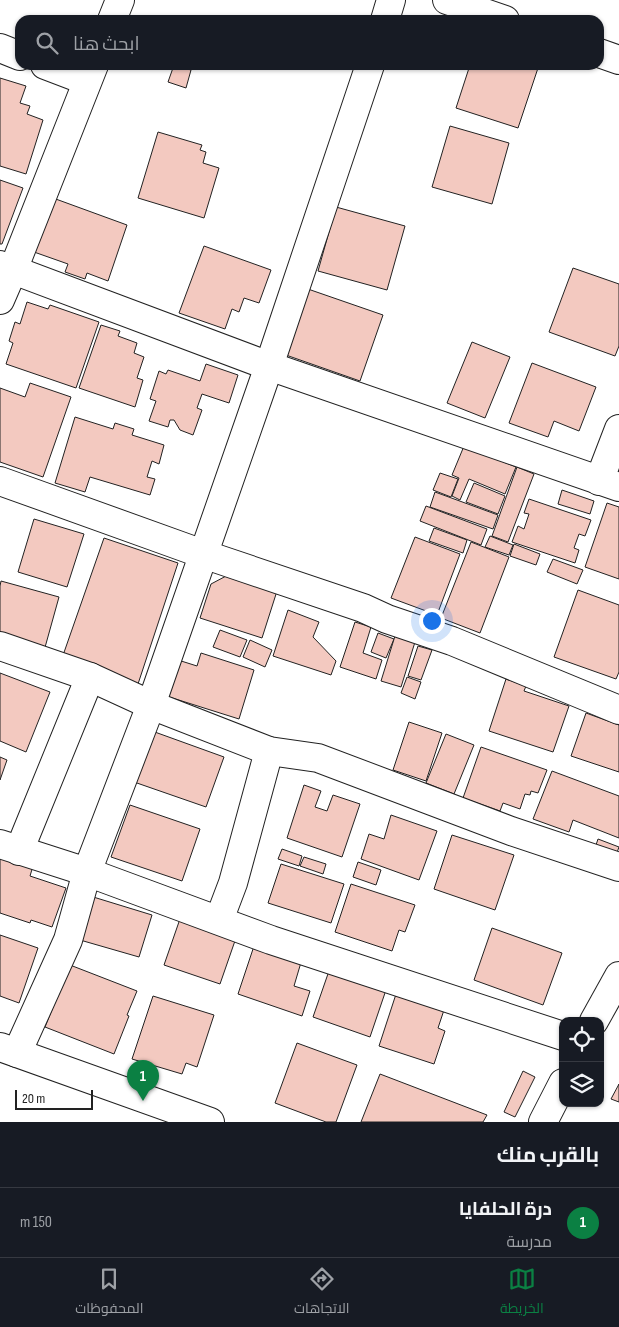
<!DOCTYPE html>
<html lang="ar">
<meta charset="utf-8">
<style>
:root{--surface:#171b24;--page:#20242c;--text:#f1f3f6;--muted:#9ea1a6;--line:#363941;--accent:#0b8043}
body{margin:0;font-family:"Sofia Sans Condensed",Cairo,sans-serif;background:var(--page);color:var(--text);direction:rtl}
.controls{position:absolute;right:15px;bottom:15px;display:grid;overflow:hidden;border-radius:10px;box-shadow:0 1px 4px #0004}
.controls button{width:45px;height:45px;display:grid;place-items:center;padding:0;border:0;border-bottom:1px solid var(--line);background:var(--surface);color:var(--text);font:25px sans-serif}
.scale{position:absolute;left:15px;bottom:12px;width:78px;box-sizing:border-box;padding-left:5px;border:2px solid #222;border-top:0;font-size:14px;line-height:18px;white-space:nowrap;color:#222;-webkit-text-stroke:4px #fff;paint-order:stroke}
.you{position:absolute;left:431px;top:620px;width:18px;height:18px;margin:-12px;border:4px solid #fff;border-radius:50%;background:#1a73e8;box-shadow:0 0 0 8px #1a73e833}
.badge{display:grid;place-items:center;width:32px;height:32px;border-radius:50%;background:var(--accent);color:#fff;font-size:16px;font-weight:700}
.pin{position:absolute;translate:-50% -41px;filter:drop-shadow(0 1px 2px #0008)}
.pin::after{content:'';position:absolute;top:26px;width:18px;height:15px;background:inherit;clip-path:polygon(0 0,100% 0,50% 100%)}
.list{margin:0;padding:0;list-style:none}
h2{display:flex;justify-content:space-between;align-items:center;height:65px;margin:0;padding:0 20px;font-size:21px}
h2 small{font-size:16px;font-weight:400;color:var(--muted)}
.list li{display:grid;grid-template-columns:32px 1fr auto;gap:15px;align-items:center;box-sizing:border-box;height:70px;padding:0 20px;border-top:1px solid var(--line)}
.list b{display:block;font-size:19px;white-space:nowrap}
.list p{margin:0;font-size:16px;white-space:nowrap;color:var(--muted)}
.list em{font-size:16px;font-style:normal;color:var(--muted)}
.icon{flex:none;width:28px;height:28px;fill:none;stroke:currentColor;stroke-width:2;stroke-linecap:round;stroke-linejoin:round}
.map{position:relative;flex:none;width:619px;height:1122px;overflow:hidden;direction:ltr}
.search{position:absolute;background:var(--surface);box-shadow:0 1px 4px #0004;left:15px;right:15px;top:15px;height:55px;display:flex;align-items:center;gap:12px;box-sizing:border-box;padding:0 18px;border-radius:15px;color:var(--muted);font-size:19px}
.sheet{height:135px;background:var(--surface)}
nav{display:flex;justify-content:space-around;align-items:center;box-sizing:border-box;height:70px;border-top:1px solid var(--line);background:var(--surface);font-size:14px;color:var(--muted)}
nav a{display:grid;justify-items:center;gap:2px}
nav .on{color:var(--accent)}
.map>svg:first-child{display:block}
.building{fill:#f3c9c0;stroke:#222}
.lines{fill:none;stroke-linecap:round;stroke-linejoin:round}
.minor-casing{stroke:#222;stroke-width:30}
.minor{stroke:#fff;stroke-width:28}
</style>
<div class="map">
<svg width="619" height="1122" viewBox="0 0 619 1122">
<rect width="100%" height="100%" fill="#fff"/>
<g class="building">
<path d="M174,65L191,70L186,88L168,82Z"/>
<path d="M470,65H539L518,128L456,108Z"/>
<path d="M0,78L26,86L20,103L30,106L27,114L43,120L26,174L0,166Z"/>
<path d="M450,126L509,143L492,204L432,187Z"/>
<path d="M158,132L202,145L200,150L206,152L203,163L219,168L204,218L138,198Z"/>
<path d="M0,180L23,188L2,244H0Z"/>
<path d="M53,198L127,225L108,281L87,273L85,279L65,272L68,264L34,252Z"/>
<path d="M336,207L405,226L387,290L318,271Z"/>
<path d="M204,246L271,270L259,303L244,298L239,312L232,309L225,329L179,313Z"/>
<path d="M573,268L619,284V346L615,356L549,332Z"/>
<path d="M305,288L383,315L360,381L283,354Z"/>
<path d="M27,302L48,309L50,305L99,322L76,388L6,364L13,343L9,341L15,322L20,324Z"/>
<path d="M101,325L120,331L118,336L137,343L134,353L144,357L137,378L143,380L135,407L79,388Z"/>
<path d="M472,342L510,357L485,418L447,403Z"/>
<path d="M532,363L596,387L579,431L554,421L548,437L509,423Z"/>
<path d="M206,364L238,375L229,403L202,394L197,408L202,410L193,435L180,430L174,420H170L168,427L149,421L156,401L150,399L159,371L166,374L168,370L200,381Z"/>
<path d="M30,383L71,397L43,477L0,462V388L25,397Z"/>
<path d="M75,417L113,429L115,423L134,429L132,435L164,445L159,464L152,461L147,477L155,479L150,495L90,477L85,492L55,483Z"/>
<path d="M464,446L516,467L505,494L469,479L460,500L452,496L459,478L452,475Z"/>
<path d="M517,467L534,474L508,542L492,536Z"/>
<path d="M440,473L458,479L451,497L433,490Z"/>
<path d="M474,483L505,496L498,514L466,502Z"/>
<path d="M562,490L594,501L590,514L558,504Z"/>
<path d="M435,492L498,515L493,529L430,507Z"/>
<path d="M529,499L591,520L585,536L579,534L574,548L579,550L575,563L512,542L518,526L524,529L529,514L524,513Z"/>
<path d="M607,503L619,507V579L585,567Z"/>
<path d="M426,506L487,529L481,545L420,521Z"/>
<path d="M34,519L84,534L67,587L18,572Z"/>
<path d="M434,528L467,540L463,553L429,541Z"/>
<path d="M490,536L513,545L509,555L485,547Z"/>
<path d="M415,537L460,554L437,615L391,598Z"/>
<path d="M104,538L178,563L137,687L61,661Z"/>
<path d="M471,542L509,557L480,633L441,618Z"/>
<path d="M514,544L540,554L536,565L510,556Z"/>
<path d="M553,559L583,570L577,584L547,572Z"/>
<path d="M228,575L277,591L262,638L200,618L211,584Z"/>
<path d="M1,581L59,597L44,651L0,639V586Z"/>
<path d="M578,590L619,605V672L616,679L554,657Z"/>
<path d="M288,610L319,622L313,637L336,661L331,675L273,656Z"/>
<path d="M355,622L371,627L363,653L382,660L376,679L340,667Z"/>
<path d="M220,630L247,640L240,657L213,647Z"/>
<path d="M378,633L394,639L386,658L371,652Z"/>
<path d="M395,636L415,642L401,687L381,681Z"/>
<path d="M250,640L272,650L265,667L243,657Z"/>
<path d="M418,646L432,650L421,680L408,676Z"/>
<path d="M201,653L254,670L239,719L166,696L178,660L197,666Z"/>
<path d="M0,673L50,692L26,752L0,741Z"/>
<path d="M407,677L421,682L415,699L401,693Z"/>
<path d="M506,679L526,686L524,691L569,706L553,752L489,731Z"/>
<path d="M586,713L619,725V772L571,756Z"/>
<path d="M409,722L442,733L426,781L393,770Z"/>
<path d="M152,731L224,757L206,807L134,782Z"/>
<path d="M446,734L474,745L454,794L426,783Z"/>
<path d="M481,747L547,770L538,793L531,791L530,795L525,794L520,809L503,803L500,811L463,798Z"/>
<path d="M0,757L7,760L0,780Z"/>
<path d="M552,771L619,796V838L573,820L569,832L533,819Z"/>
<path d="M304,785L321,791L315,807L327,811L333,795L360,804L342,857L287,838Z"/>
<path d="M130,805L200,829L182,881L111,857Z"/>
<path d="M391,815L437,831L419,880L361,859L369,834L384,839Z"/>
<path d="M452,835L514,855L495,910L434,889Z"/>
<path d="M598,839L619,847L615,858L594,851Z"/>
<path d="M282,849L302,856L299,866L278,859Z"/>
<path d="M0,854L33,866L30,876L66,888L52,927L31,920L30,923L0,913Z"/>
<path d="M304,857L326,864L323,874L300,866Z"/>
<path d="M358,862L381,870L376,885L353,877Z"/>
<path d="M281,864L344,884L331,923L268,903Z"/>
<path d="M351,884L415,905L405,932L399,930L392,951L335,932Z"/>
<path d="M90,896L152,915L139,957L80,940Z"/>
<path d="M181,916L237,935L220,984L164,965Z"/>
<path d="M492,928L562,953L543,1005L474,980Z"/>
<path d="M0,935L38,948L19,1003L0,996Z"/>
<path d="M255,943L302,959L294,986L310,991L302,1016L238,994Z"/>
<path d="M70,965L137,991L127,1015L129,1016L114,1054L45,1027Z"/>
<path d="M330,968L387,987L370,1037L313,1017Z"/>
<path d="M398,988L446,1004L438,1028L445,1031L434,1064L379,1046Z"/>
<path d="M153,996L214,1015L197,1067L186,1063L182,1074L132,1059Z"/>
<path d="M297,1043L357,1065L336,1122H326L275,1103Z"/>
<path d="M523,1071L535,1077L515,1117L504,1112Z"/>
<path d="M380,1074L487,1115L483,1122H361Z"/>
<path d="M619,1084V1102L611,1099Z"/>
</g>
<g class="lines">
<defs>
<g id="minor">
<path d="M447,0L505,20"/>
<path d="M112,20L120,0"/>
<path d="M385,20L391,0"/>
<path d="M0,48L20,56"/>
<path d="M599,53L619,60"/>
<path d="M45,65L87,81"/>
<path d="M0,265L269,366L619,487"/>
<path d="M0,300L13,270L94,65"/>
<path d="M0,481L203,554L363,608L387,619L452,641L619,710"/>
<path d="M599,481L619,429"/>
<path d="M0,646L90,677L151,705L269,751L318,758L511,831L619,867"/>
<path d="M0,844L87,872L271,940L563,1036"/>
<path d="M19,851L90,677"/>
<path d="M219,920L233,883L269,751"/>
<path d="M594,1021L619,976"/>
<path d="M0,1047L210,1122"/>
<path d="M17,1053L68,940L87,872L151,705L269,366L370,65"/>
<path d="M543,1122L563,1083"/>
</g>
</defs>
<use href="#minor" class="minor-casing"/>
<use href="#minor" class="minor"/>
</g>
</svg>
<div class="controls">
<button><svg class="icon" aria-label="locate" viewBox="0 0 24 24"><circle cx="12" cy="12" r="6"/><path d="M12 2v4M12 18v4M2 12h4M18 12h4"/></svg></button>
<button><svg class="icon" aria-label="layers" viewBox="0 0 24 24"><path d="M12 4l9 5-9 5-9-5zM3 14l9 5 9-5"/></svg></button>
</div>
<div class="scale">20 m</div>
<div class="you"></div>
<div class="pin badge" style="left:143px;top:1101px">1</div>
<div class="search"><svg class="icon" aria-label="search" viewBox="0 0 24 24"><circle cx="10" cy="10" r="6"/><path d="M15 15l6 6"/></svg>ابحث هنا</div>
</div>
<section class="sheet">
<h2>بالقرب منك<small></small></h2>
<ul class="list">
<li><span class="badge">1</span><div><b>درة الحلفايا</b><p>مدرسة</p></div><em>150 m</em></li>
</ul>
</section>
<nav>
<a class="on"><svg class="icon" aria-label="map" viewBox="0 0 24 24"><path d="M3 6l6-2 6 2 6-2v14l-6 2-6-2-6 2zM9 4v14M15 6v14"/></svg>الخريطة</a>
<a><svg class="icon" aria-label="directions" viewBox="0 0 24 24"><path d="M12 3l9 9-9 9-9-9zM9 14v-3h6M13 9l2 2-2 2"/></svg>الاتجاهات</a>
<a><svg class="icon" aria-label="saved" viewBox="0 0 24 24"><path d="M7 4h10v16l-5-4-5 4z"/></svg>المحفوظات</a>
</nav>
